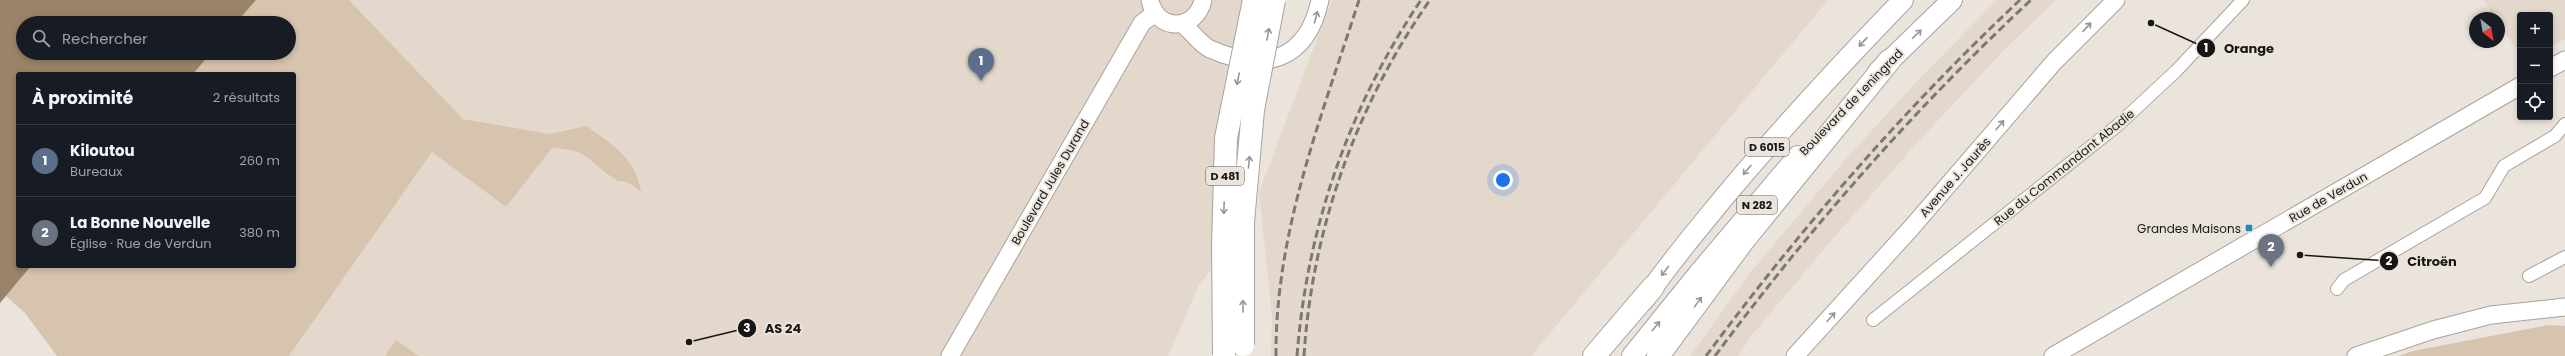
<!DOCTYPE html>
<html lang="fr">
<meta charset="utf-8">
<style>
:root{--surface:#171b24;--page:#242831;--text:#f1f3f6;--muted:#9ea1a6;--line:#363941;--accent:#208bb2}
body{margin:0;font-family:Poppins,sans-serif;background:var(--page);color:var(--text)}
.controls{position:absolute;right:12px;top:12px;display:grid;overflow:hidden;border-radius:4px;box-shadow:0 2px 6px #0003}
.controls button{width:36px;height:36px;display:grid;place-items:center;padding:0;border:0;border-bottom:1px solid var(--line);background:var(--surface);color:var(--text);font:20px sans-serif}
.compass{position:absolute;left:2469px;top:12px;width:36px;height:36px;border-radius:50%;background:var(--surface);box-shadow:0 2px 6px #0003;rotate:149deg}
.you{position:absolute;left:1503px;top:180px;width:14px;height:14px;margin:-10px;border:3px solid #fff;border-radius:50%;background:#1a73e8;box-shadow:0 0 0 6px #1a73e833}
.badge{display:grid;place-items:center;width:26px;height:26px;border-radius:50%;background:var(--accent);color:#fff;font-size:13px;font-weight:700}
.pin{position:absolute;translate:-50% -33px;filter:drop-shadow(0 1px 2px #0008)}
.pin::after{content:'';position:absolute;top:21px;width:14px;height:12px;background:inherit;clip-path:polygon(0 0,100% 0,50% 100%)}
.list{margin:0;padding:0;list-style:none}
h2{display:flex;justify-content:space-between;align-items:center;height:52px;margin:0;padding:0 16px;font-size:17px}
h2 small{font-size:13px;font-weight:400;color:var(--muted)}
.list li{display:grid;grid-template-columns:26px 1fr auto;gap:12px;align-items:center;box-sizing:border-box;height:72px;padding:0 16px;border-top:1px solid var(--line)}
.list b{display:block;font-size:15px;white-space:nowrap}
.list p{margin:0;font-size:13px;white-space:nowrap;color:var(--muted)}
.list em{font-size:13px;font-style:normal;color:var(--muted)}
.icon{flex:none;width:22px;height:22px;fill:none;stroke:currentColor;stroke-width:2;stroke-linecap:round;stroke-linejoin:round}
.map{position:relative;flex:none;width:2565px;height:356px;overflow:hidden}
.search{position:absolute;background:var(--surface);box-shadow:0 2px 6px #0003;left:16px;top:16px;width:280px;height:44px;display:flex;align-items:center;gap:10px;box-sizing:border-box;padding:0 14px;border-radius:22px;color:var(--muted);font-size:15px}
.panel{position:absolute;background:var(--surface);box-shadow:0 2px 6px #0003;left:16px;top:72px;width:280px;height:196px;border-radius:4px}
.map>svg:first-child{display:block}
.built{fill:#e3d8cb}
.green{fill:#d7c4ae}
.water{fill:#9a8368}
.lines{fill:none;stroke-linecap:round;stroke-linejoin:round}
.street-casing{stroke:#a9a39d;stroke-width:14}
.secondary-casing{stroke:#a9a39d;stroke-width:19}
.primary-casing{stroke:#a9a39d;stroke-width:22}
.highway-casing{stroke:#a9a39d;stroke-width:24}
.street{stroke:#fff;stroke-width:12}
.secondary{stroke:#fff;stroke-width:17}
.primary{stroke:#fff;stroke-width:20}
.highway{stroke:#fff;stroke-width:22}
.rail{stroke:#7c7873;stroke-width:3;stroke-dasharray:8 4;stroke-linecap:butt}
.highway-bridge-casing{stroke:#a9a39d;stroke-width:24;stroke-linecap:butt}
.highway-bridge{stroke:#fff;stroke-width:22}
.oneway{stroke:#979695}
.poi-dot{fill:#208bb2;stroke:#eae4dd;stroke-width:1.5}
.labels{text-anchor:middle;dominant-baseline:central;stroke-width:4;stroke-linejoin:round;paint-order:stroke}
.shield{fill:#eae4dd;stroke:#575450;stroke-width:1}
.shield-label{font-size:11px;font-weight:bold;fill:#181614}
.street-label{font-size:12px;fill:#181614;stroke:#eae4dd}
.poi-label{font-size:12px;fill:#181614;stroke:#eae4dd;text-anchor:end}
.leader{fill:none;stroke:#181614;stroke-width:1.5}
.callout-dot{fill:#181614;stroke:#eae4dd;stroke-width:1.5}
.mark-label{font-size:12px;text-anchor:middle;font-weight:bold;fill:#fff}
.callout-label{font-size:13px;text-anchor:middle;font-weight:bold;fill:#181614;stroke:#eae4dd;stroke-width:4;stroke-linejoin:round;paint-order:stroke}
</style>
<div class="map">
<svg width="2565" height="356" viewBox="0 0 2565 356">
<rect width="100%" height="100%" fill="#eae4dd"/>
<g class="built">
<path d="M349,0H1270L1252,215L1199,285L1168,356H419L396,340L385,356H289L432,151L506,207L552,148L572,149L588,156L603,172L619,182L628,183L640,191L586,126L550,134L463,119Z"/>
<path d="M1332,0H1828L1531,356H1271L1272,316L1259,192Z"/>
<path d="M1997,0H2056L2005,49L1915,145L1830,242L1752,335L1738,356H1690L1750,273L1844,161L1920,78Z"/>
<path d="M2484,0H2565V39L2550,48V15H2520V54L2499,25V18H2494Z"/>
</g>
<g class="green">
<path d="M256,0H349L463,119L550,134L586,126C612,144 636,158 641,192C637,189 632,184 628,183C624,181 620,183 616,180C586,161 592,150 552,148L506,207L432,152L289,356H57L25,313L6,296L31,266H294V74H193L211,53H289V23H236Z"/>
<path d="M2548,325L2565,326V356H2399L2413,351Z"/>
<path d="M396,340L419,356H385Z"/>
</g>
<path class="water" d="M0,0H256L236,23H23V53H211L193,74H18V266H31L0,303Z"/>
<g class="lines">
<defs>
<g id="street">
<path d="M2529,276L2565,257"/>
<path d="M2337,289L2344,280L2485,198L2504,166L2555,136L2565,124"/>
<path d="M1873,320L2118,125L2176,71L2243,0"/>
</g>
<g id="secondary">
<path d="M1150,0C1156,32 1196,32 1203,0"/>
<path d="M1183,24C1191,31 1200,44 1210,49C1264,73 1307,61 1320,0"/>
<path d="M2550,68L2565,60"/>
<path d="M950,356L1142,23L1155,13"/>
<path d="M1795,356L1912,227L2054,62L2116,0"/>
<path d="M2053,356L2520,86"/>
<path d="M2356,356L2433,330L2491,315L2565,307"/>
</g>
<g id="primary">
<path d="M1878,72L1952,0"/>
<path d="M1644,300C1669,263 1698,229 1726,195C1782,128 1842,63 1903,0"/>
<path d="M1632,356L1699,273L1798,156"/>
</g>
<g id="highway">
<path d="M1594,356L1653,287"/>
<path d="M1658,356L1743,241L1889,61"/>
</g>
</defs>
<use href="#street" class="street-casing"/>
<use href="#secondary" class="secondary-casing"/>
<use href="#primary" class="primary-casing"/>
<use href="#highway" class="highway-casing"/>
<use href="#street" class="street"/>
<use href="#secondary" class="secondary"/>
<use href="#primary" class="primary"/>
<use href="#highway" class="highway"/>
<g class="rail">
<path d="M1276,356C1275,232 1322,116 1359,0"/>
<path d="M1297,356C1307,227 1349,107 1421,0"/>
<path d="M1304,356C1312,228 1357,104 1430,0"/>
<path d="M1706,356C1801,228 1904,109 2020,0"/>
<path d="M1715,356C1810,228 1914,109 2031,0"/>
</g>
<defs>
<g id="highway-bridge">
<path d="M1243,345V222L1253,110L1274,0"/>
<path d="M1224,355L1223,245L1226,138L1254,0"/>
</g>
</defs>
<use href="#highway-bridge" class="highway-bridge-casing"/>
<use href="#highway-bridge" class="highway-bridge"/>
</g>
<defs><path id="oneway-shaft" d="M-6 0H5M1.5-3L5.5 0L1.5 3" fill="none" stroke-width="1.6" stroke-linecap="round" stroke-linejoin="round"/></defs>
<g class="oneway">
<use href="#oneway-shaft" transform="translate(1316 17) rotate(-75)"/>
<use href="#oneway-shaft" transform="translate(2087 27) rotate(-47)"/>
<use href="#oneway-shaft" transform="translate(1268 34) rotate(-79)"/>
<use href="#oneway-shaft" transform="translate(1917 34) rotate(-44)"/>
<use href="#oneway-shaft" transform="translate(1863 42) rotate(133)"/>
<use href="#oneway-shaft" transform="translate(1238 79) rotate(102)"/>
<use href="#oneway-shaft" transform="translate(2000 125) rotate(-49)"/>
<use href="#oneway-shaft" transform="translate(1249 162) rotate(-85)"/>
<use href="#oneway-shaft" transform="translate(1747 170) rotate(130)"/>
<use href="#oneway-shaft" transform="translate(1224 208) rotate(92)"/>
<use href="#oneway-shaft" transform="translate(1665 271) rotate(128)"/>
<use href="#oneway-shaft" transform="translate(1698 302) rotate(-54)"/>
<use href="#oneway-shaft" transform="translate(1243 306) rotate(-90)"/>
<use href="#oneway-shaft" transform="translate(1831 317) rotate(-48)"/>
<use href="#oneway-shaft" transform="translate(1656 326) rotate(-51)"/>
</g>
<rect class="poi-dot" x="2245" y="224" width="8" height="8" rx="2"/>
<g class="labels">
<g class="shield">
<rect x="1745" y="138" width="44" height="18" rx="3"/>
<rect x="1206" y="167" width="38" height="18" rx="3"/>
<rect x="1737" y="196" width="40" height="18" rx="3"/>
</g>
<g class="shield-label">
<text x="1767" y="147">D 6015</text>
<text x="1225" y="176">D 481</text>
<text x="1757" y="205">N 282</text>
</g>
<g class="street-label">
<text transform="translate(1851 102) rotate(-46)">Boulevard de Leningrad</text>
<text transform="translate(2064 167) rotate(-39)">Rue du Commandant Abadie</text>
<text transform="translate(1955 177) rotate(-49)">Avenue J. Jaurès</text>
<text transform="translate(1050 182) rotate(-60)">Boulevard Jules Durand</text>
<text transform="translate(2328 197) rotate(-30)">Rue de Verdun</text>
</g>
<g class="poi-label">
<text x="2241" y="228">Grandes Maisons</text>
</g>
</g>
<path class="leader" d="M2151 23L2206 48M2300 255L2389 261M689 342L747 328"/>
<g class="callout-dot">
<circle cx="2151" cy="23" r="4"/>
<circle cx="2300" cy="255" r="4"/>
<circle cx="689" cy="342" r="4"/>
<circle cx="2206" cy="48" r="10"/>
<circle cx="2389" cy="261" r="10"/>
<circle cx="747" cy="328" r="10"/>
</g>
<g class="mark-label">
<text x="2206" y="52">1</text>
<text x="2389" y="265">2</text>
<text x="747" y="332">3</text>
</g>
<g class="callout-label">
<text x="2249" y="53">Orange</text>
<text x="2432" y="266">Citroën</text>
<text x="783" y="333">AS 24</text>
</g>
</svg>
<div class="controls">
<button>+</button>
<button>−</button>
<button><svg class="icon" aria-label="locate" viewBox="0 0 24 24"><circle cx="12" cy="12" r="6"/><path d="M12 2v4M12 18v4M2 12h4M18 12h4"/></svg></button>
</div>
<svg class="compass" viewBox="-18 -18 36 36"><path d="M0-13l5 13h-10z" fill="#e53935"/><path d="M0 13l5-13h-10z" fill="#9ea1a6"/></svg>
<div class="you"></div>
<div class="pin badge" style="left:981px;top:81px;background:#5c6f8a">1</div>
<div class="pin badge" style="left:2271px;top:267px;background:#6b7280">2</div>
<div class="search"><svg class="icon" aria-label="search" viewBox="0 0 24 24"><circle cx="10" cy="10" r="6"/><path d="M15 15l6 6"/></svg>Rechercher</div>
<section class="panel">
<h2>À proximité<small>2 résultats</small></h2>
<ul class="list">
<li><span class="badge" style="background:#5c6f8a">1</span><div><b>Kiloutou</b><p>Bureaux</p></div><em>260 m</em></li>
<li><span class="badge" style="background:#6b7280">2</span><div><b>La Bonne Nouvelle</b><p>Église · Rue de Verdun</p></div><em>380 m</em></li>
</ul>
</section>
</div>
